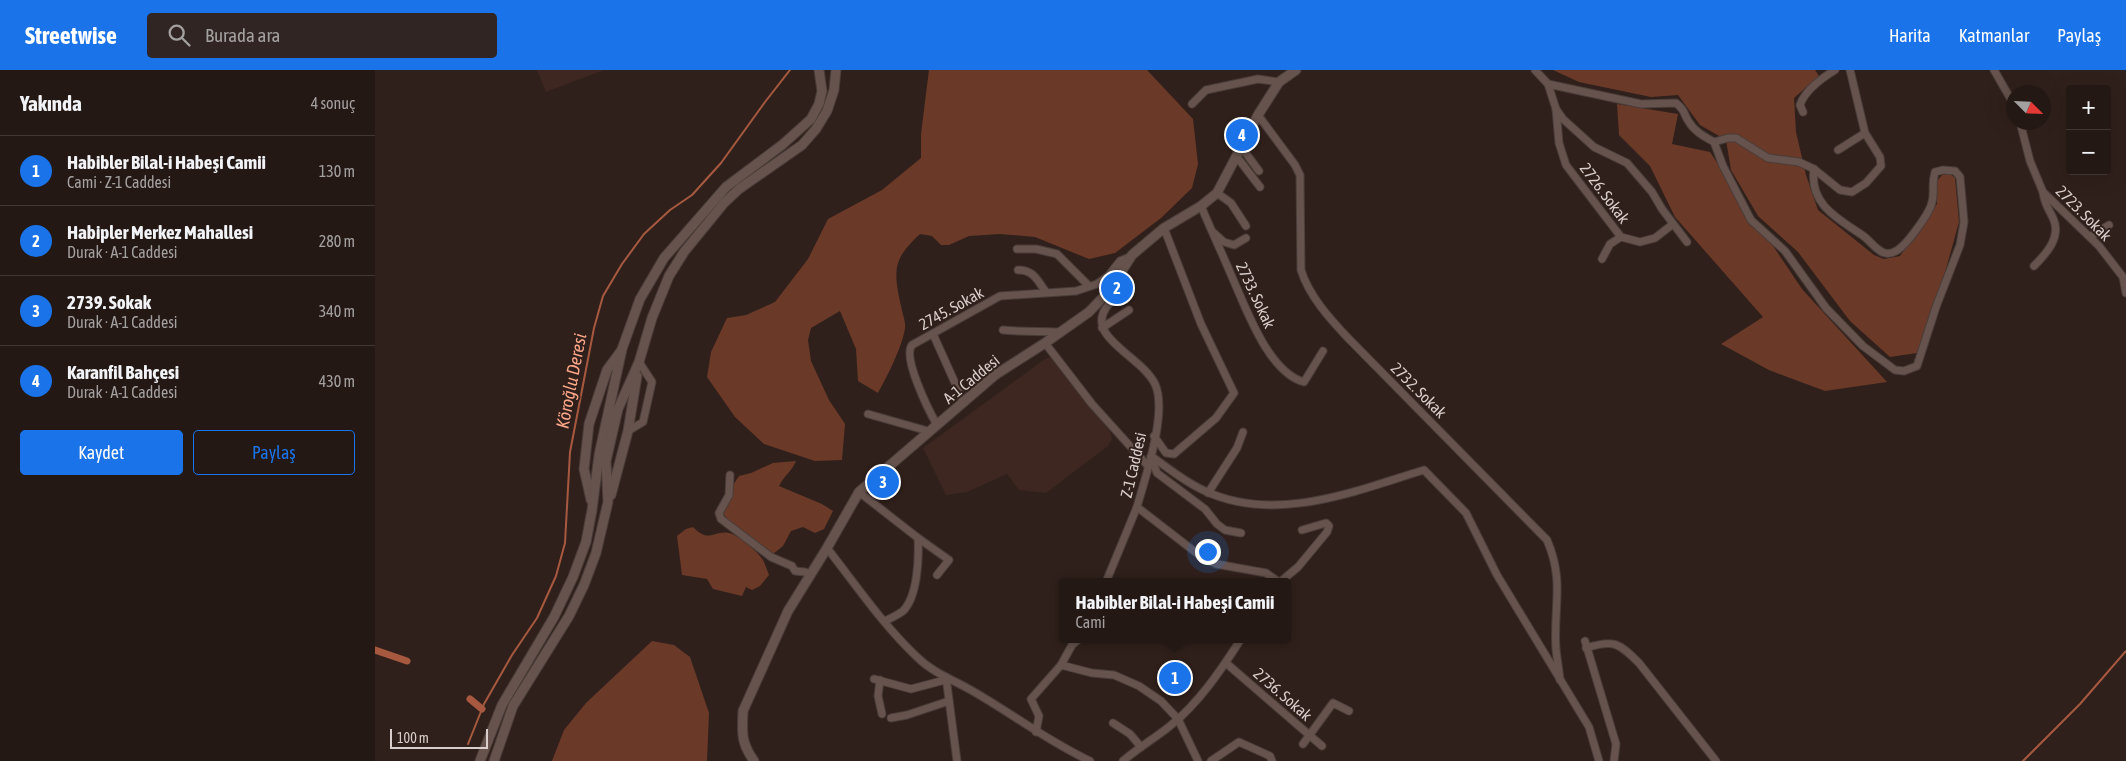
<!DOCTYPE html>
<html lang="tr">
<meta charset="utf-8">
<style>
:root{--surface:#241814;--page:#302522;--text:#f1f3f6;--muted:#a3a0a0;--line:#413734;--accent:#1a73e8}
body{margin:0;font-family:"Asap Condensed",sans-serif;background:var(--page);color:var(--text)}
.controls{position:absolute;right:15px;top:15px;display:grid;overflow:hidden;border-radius:5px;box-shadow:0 5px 20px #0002}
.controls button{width:45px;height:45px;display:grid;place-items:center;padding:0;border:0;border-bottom:1px solid var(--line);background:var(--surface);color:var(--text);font:25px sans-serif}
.compass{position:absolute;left:1631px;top:15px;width:45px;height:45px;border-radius:50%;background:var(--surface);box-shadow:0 5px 20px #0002;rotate:114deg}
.scale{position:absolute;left:15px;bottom:12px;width:98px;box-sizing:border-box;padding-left:5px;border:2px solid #d9cecb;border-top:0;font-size:14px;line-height:18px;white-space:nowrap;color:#d9cecb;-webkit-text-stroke:4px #30201b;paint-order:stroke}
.you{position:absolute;left:832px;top:481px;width:18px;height:18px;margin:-12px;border:4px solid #fff;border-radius:50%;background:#1a73e8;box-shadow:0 0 0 8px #1a73e833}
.badge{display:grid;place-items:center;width:32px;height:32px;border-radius:50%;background:var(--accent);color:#fff;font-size:16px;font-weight:700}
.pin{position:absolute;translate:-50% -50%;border:2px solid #fff;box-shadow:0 1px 5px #0006}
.popup{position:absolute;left:684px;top:508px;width:232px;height:65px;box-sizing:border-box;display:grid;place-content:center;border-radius:5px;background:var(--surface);filter:drop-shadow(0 1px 4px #0005);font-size:16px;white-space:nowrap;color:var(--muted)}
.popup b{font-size:19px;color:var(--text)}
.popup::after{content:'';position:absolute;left:50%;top:100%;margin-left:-10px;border:10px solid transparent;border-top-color:var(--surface)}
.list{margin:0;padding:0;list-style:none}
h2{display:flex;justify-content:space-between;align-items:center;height:65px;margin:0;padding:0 20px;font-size:21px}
h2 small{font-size:16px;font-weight:400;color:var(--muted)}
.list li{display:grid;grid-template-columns:32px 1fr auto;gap:15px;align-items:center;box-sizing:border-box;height:70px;padding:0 20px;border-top:1px solid var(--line)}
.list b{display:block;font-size:19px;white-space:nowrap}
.list p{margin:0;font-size:16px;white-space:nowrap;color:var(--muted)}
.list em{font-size:16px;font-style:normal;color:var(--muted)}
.actions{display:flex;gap:10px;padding:15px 20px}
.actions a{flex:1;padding:11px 0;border:1px solid var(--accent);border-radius:5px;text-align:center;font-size:18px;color:var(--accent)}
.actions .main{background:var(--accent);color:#fff}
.icon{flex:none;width:28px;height:28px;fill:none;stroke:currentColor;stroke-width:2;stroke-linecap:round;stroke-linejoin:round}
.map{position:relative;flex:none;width:1751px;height:691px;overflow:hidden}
header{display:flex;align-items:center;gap:30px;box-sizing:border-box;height:70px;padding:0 25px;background:var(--accent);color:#fff}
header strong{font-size:24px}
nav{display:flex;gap:28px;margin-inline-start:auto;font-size:18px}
.search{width:350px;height:45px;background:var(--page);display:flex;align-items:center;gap:12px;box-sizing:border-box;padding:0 18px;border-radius:5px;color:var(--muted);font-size:19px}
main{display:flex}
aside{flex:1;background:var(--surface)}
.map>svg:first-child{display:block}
.built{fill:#3d2720}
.green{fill:#6a3928}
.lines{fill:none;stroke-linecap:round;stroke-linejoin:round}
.stream{stroke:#a75940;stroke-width:2}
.canal{stroke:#a75940;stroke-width:7}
.minor-casing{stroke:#4a3d39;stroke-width:9}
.secondary-casing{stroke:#4a3d39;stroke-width:11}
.minor{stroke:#66534d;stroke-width:7}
.secondary{stroke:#66534d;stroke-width:9}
.labels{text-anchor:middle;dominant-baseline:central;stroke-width:4;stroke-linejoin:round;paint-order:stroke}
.street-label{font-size:16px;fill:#d9cecb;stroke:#30201b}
.water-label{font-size:18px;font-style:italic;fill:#fda689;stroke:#30201b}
</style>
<header>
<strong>Streetwise</strong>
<div class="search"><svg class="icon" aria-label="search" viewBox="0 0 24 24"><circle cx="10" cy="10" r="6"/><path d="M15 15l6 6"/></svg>Burada ara</div>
<nav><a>Harita</a><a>Katmanlar</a><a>Paylaş</a></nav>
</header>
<main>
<aside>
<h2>Yakında<small>4 sonuç</small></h2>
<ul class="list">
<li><span class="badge">1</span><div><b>Habibler Bilal-i Habeşi Camii</b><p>Cami · Z-1 Caddesi</p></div><em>130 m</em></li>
<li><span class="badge">2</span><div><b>Habipler Merkez Mahallesi</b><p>Durak · A-1 Caddesi</p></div><em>280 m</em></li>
<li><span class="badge">3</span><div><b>2739. Sokak</b><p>Durak · A-1 Caddesi</p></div><em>340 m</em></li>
<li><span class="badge">4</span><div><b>Karanfil Bahçesi</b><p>Durak · A-1 Caddesi</p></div><em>430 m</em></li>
</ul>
<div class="actions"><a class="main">Kaydet</a><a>Paylaş</a></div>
</aside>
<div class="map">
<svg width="1751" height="691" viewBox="0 0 1751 691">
<rect width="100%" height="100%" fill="#30201b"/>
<g class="built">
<path d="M162,0H229L171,22Z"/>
<path d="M676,287L680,290L735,361L737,369L733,376L671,423L644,420L632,404L592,422L571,425L548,378L670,289Z"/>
</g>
<g class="green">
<path d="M554,0H772L818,49L823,94L817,118L786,148L740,183L714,189L660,167L625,164L594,166L574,175H566L557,166L545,164C518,189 518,200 526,236C527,242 531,252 530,258C528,275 512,307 503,323L483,311L481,279L465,241L436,258L433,270L436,291L454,330L470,354L467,390L440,391L389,374L360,347L332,307L336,282L352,248L371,245L400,232L433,189L453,149L507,120L546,88V64Z"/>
<path d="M1178,0H1440L1444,6L1419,28L1421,62L1431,105L1443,140L1499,185L1509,189L1525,186L1562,134L1561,112L1567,105L1575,104L1580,108L1584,152L1571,199L1542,283L1515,287L1475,251L1423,182L1383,146L1356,100L1351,70L1325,55L1303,25L1276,27L1204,12Z"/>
<path d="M1242,34L1303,44L1297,74L1335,82L1427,219L1512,312L1450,321L1394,300L1346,274L1388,247L1300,147L1275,96L1244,65Z"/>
<path d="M421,391C417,401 409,406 404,416L447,434L458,441L449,459L440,463L428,457L416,461L408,476L398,484C387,477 349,454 348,441C347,433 359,413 364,406L376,403L398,393Z"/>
<path d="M318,457C335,474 338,460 354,463C364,465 382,481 388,490C390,494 392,500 394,505L385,516L377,520L371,517L367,526L338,519L332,509L307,505L302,466L311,459Z"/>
<path d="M277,571L299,575L315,587L334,643L332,691H177L189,660L211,633Z"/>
</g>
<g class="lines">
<g class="stream">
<path d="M93,674L109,634L137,585L162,548L181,506L190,473L195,382L219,258L228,226L247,194L269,164L295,140L317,125L346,93L390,32L415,0"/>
<path d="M1648,691L1705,634L1751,581"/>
</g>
<g class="canal">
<path d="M0,580L32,591"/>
<path d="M95,629L107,639"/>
</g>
<defs>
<g id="minor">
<path d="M1160,0L1173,14L1181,39L1188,49L1219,77L1252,93L1277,122L1287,139L1312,172"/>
<path d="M1619,0L1638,33"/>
<path d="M1173,14L1266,34L1301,33C1312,42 1307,42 1314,52C1320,62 1330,67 1339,72L1353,68H1361L1393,88L1424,92L1439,99L1465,120L1477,122L1491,113L1506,96L1505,87L1490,63L1475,0"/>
<path d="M817,34L831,20L883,9L904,12"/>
<path d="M1181,39L1184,73L1191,95L1246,167L1265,172L1280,168L1298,154"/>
<path d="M1428,42L1425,35C1430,20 1447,8 1460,0"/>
<path d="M883,45L920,95L925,105L926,200C934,226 955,249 973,268L1172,470C1190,512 1178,537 1181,579C1182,589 1184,600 1185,610"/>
<path d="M1645,52L1655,91L1668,122L1724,176L1748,207L1751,223"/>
<path d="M1339,72L1348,96L1376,150L1410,181L1451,238L1488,276L1520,300L1529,301L1542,296L1561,237L1585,175L1589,152L1585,107L1580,101L1568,100L1560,102C1556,115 1560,122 1557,132C1555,143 1531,176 1521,181C1506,190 1498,172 1487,165C1462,148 1434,134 1439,99"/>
<path d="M867,78L884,101"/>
<path d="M1463,80L1490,63"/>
<path d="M862,87L885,117"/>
<path d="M842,123L856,133L871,156"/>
<path d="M826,136C836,160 847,183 857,207C871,238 893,302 929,312L948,281"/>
<path d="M839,163L849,172L859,175L871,168"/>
<path d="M1716,166L1734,155"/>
<path d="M642,179H661L682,184L714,216"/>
<path d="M1227,189L1235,174L1246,167"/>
<path d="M1659,196C1671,184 1687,167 1678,148C1673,138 1669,133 1668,122"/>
<path d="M643,200C659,200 662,210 671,222"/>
<path d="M734,221V234C706,266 766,285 780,314C793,342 770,408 762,437L828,488L841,494L891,503L904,512"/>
<path d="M727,258L754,240"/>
<path d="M628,260C647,262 666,261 685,262"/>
<path d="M558,264L589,333"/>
<path d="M670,273L717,334L773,396"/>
<path d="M493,344L553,361"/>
<path d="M562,355C554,341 527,287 537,275L625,226L701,221L722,214L733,206L745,191L757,186"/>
<path d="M253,361L268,352L277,312L264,292"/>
<path d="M779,366L791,383L799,384L841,348L859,323L826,254L789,158"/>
<path d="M776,386C793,398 811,413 830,421C901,454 980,421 1049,400L1091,443L1122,505L1214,657L1224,691"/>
<path d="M776,387L782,403L830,439L842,454L850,460L866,463"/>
<path d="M355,405L354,425L344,443L346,449L396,487L417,496L420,501L430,502L436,505"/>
<path d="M484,422L543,468C544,487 543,526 528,541C523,545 516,548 510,551"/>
<path d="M833,423L862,378L868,362"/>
<path d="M543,468L574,490L562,505"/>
<path d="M452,478C481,515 508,555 542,587C557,602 576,609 594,619C635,642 672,671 715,691"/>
<path d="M731,512L762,437"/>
<path d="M905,512L923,497L952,462L954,456L951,453L927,460"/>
<path d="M1210,571L1241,674L1239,691"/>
<path d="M1211,578C1239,569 1244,573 1264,593L1341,691"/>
<path d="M851,593L947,676"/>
<path d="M686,595L697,575L704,569"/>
<path d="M571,607L582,691"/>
<path d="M499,609L536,619L570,610"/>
<path d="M505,610L503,626L507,644"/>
<path d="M516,648L532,645L574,631"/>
<path d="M738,653L755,664L766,677"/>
<path d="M661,662L664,646L656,629L686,595L717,603L739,605L764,616L786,631L803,649L823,691"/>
<path d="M928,674L958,633L974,641"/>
<path d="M748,691C763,678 780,668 795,656C824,633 846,600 866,569"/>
<path d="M836,691L864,672L895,686L897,691"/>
</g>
<g id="secondary">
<path d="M236,425L253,361L262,306"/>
<path d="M216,430L209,399L214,354L232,300L246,281"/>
<path d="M105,691L127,635L179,547L198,507L211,472L217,440L224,385L247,279L265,229L289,188L351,117L407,75L436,49L444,34L447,21L444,0"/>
<path d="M119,691L138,636L194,546L209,515L221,483L233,432L231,391L243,339L264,292L277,248L294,206L309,182L349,133L364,119L427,75L441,59L452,41L459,20L461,0"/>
<path d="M379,691C366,673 367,663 368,641L413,541L452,478L484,422L620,305L670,273L714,242L734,221L757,185L789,158L826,136L842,123L883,45L904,12L921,0"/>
</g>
</defs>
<use href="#minor" class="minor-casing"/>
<use href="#secondary" class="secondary-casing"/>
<use href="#minor" class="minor"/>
<use href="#secondary" class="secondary"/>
</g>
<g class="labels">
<g class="street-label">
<text transform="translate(1230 123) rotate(53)">2726. Sokak</text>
<text transform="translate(1709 143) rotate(45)">2723. Sokak</text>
<text transform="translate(881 225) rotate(65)">2733. Sokak</text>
<text transform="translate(576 238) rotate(-29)">2745. Sokak</text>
<text transform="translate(596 309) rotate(-39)">A-1 Caddesi</text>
<text transform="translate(1044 320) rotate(45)">2732. Sokak</text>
<text transform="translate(758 395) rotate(-77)">Z-1 Caddesi</text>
<text transform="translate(908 624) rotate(41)">2736. Sokak</text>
</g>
<g class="water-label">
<text transform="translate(196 311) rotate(-79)">Köroğlu Deresi</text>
</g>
</g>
</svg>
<div class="controls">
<button>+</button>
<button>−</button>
</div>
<svg class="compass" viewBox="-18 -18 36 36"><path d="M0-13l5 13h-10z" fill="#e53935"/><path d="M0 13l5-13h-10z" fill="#a3a0a0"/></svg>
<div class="scale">100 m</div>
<div class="you"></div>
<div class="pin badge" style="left:800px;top:608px">1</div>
<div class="popup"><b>Habibler Bilal-i Habeşi Camii</b>Cami</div>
<div class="pin badge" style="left:742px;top:218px">2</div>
<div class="pin badge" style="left:508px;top:412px">3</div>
<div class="pin badge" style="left:867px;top:65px">4</div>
</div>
</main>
